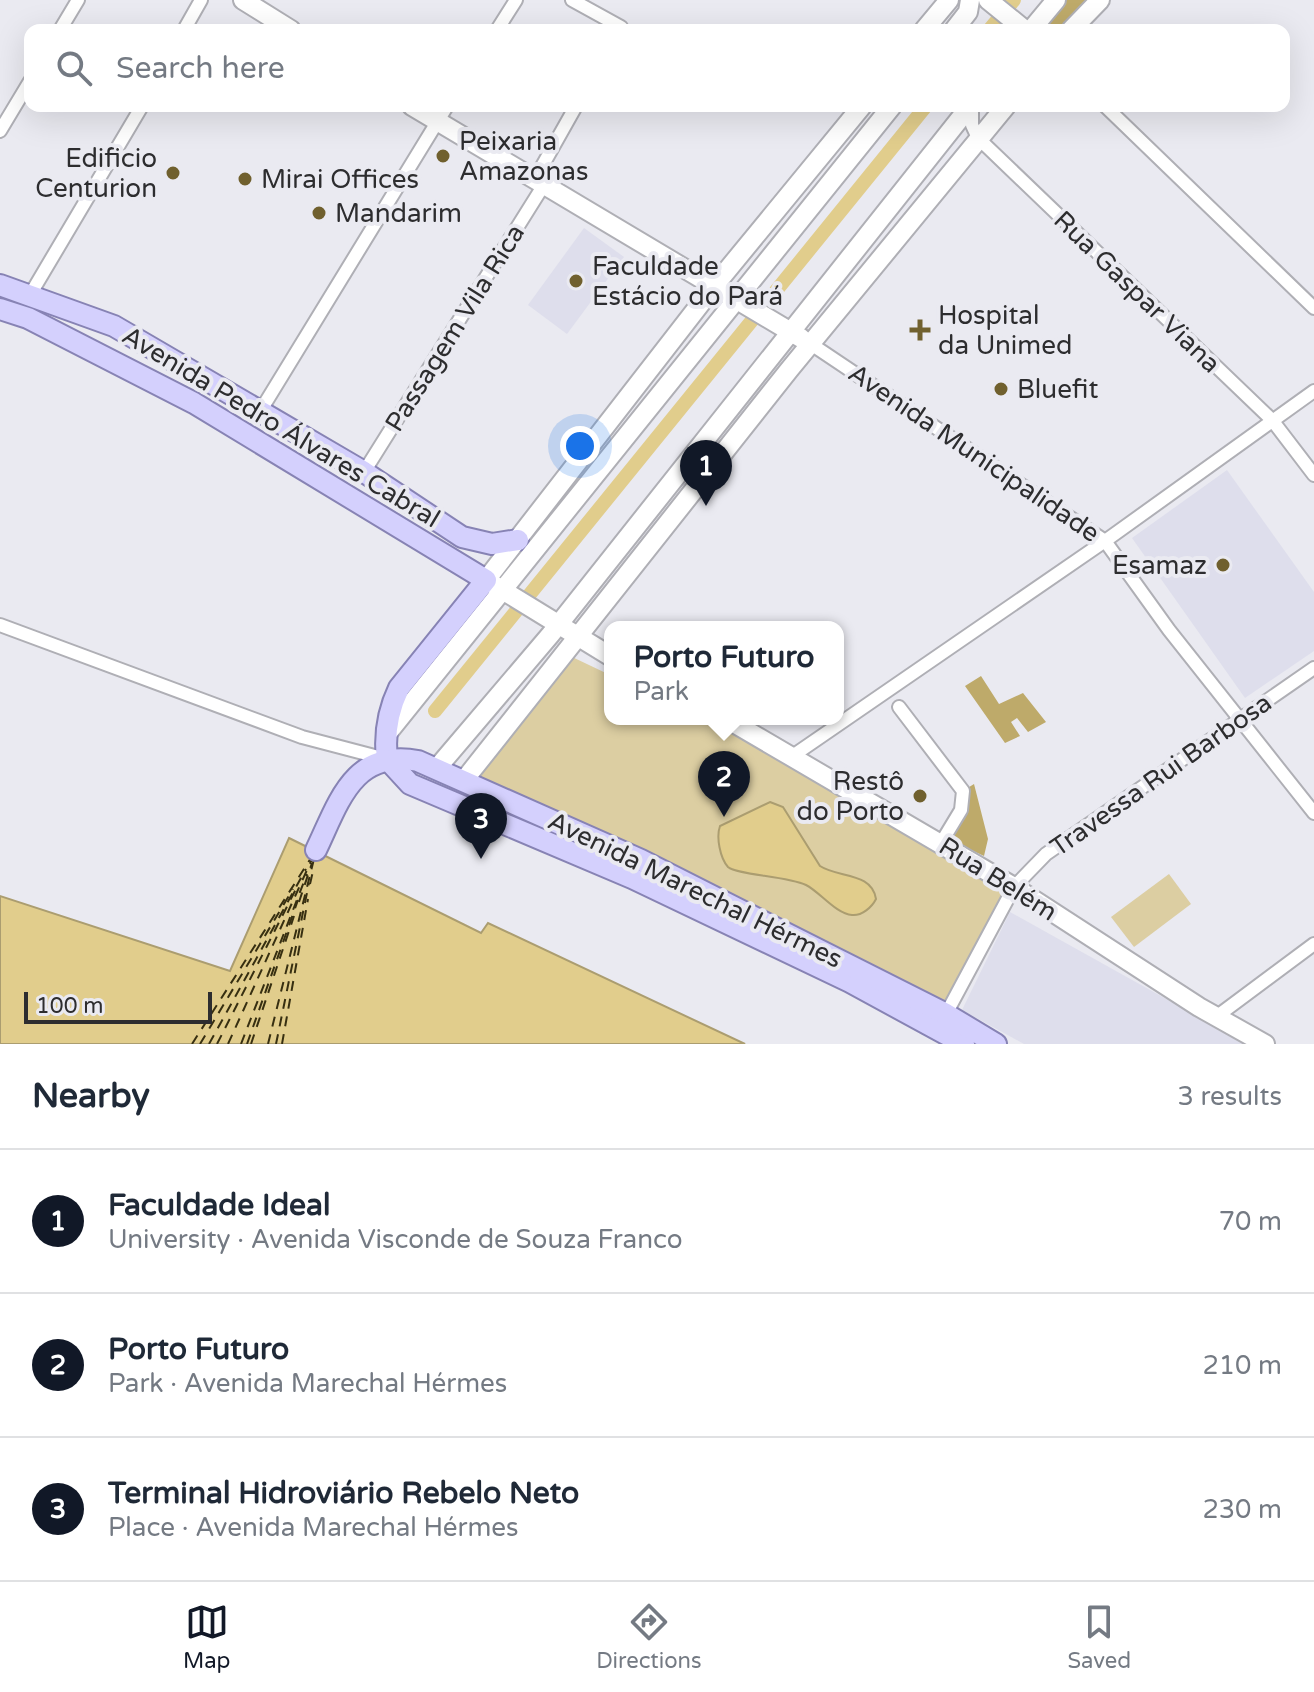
<!DOCTYPE html>
<meta charset="utf-8">
<style>
:root{--surface:#fff;--page:#f2f2f3;--text:#1f2937;--muted:#747a83;--line:#e0e1e3;--accent:#111827}
body{margin:0;font-family:"Varela Round",sans-serif;background:var(--page);color:var(--text)}
.scale{position:absolute;left:24px;bottom:20px;width:188px;box-sizing:border-box;padding-left:8px;border:4px solid #2d2d2f;border-top:0;font-size:22px;line-height:28px;white-space:nowrap;color:#2d2d2f;-webkit-text-stroke:6px #eaeaf1;paint-order:stroke}
.you{position:absolute;left:580px;top:446px;width:28px;height:28px;margin:-20px;border:6px solid #fff;border-radius:50%;background:#1a73e8;box-shadow:0 0 0 12px #1a73e833}
.badge{display:grid;place-items:center;width:52px;height:52px;border-radius:50%;background:var(--accent);color:#fff;font-size:26px;font-weight:700}
.pin{position:absolute;translate:-50% -66px;filter:drop-shadow(0 2px 4px #0008)}
.pin::after{content:'';position:absolute;top:42px;width:28px;height:24px;background:inherit;clip-path:polygon(0 0,100% 0,50% 100%)}
.popup{position:absolute;left:604px;top:621px;width:240px;height:104px;box-sizing:border-box;display:grid;place-content:center;border-radius:16px;background:var(--surface);filter:drop-shadow(0 2px 6px #0005);font-size:26px;white-space:nowrap;color:var(--muted)}
.popup b{font-size:30px;color:var(--text)}
.popup::after{content:'';position:absolute;left:50%;top:100%;margin-left:-16px;border:16px solid transparent;border-top-color:var(--surface)}
.list{margin:0;padding:0;list-style:none}
h2{display:flex;justify-content:space-between;align-items:center;height:104px;margin:0;padding:0 32px;font-size:34px}
h2 small{font-size:26px;font-weight:400;color:var(--muted)}
.list li{display:grid;grid-template-columns:52px 1fr auto;gap:24px;align-items:center;box-sizing:border-box;height:144px;padding:0 32px;border-top:2px solid var(--line)}
.list b{display:block;font-size:30px;white-space:nowrap}
.list p{margin:0;font-size:26px;white-space:nowrap;color:var(--muted)}
.list em{font-size:26px;font-style:normal;color:var(--muted)}
.icon{flex:none;width:44px;height:44px;fill:none;stroke:currentColor;stroke-width:2;stroke-linecap:round;stroke-linejoin:round}
.map{position:relative;flex:none;width:1314px;height:1044px;overflow:hidden}
.search{position:absolute;background:var(--surface);box-shadow:0 8px 32px #0002;left:24px;right:24px;top:24px;height:88px;display:flex;align-items:center;gap:20px;box-sizing:border-box;padding:0 28px;border-radius:16px;color:var(--muted);font-size:30px}
.sheet{height:536px;background:var(--surface)}
nav{display:flex;justify-content:space-around;align-items:center;box-sizing:border-box;height:112px;border-top:2px solid var(--line);background:var(--surface);font-size:22px;color:var(--muted)}
nav a{display:grid;justify-items:center;gap:4px}
nav .on{color:var(--accent)}
.map>svg:first-child{display:block}
.built{fill:#dedeec}
.green{fill:#dccea2}
.forest{fill:#beaa6a}
.water{fill:#e1cd8c;stroke:#ab9d70;stroke-width:2}
.lines{fill:none;stroke-linecap:round;stroke-linejoin:round}
.canal{stroke:#e1cd8c;stroke-width:14}
.ferry{stroke:#372f11;stroke-width:2;stroke-dasharray:10 8;stroke-linecap:butt}
.street-casing{stroke:#afafb5;stroke-width:16}
.secondary-casing{stroke:#afafb5;stroke-width:22}
.primary-casing{stroke:#8783b4;stroke-width:24}
.street{stroke:#fff;stroke-width:12}
.secondary{stroke:#fff;stroke-width:18}
.primary{stroke:#d4d0fd;stroke-width:20}
.poi-dot{fill:#70602e;stroke:#eaeaf1;stroke-width:3}
.labels{text-anchor:middle;dominant-baseline:central;stroke-width:8;stroke-linejoin:round;paint-order:stroke}
.poi-label{font-size:26px;fill:#2d2d2f;stroke:#eaeaf1;text-anchor:start}
.street-label{font-size:26px;fill:#2d2d2f;stroke:#eaeaf1}
</style>
<div class="map">
<svg width="1314" height="1044" viewBox="0 0 1314 1044">
<rect width="100%" height="100%" fill="#eaeaf1"/>
<g class="built">
<path d="M584,228L624,257L567,334L528,305Z"/>
<path d="M1227,470L1314,592V651L1245,698L1132,538Z"/>
<path d="M1010,912L1247,1044H1024L962,1010Z"/>
</g>
<g class="green">
<path d="M568,655L610,675V719H702L787,759L1008,891L945,1006L477,775Z"/>
<path d="M1169,874L1191,904L1134,947L1111,917Z"/>
</g>
<g class="forest">
<path d="M1064,0H1093L1066,30H1048L1045,25Z"/>
<path d="M981,676L999,704L1023,693L1046,722L1028,732L1017,718L1011,722L1020,736L1005,743L965,686Z"/>
<path d="M974,784L988,839L984,856L950,840L969,805L966,789Z"/>
</g>
<g class="water">
<path d="M770,802L783,807L820,866C838,878 872,872 876,899C872,907 862,916 852,915C836,914 820,892 806,885C787,876 737,875 728,867C720,858 716,837 720,826Z"/>
<path d="M289,838L481,933L488,923L745,1044H0V896L230,971Z"/>
</g>
<g class="lines">
<g class="canal">
<path d="M989,30L1014,0"/>
<path d="M435,711L926,106"/>
</g>
<g class="ferry">
<path d="M310,884L313,871"/>
<path d="M299,902L312,863"/>
<path d="M192,1044L311,858"/>
<path d="M200,1044L293,889"/>
<path d="M209,1044L306,869"/>
<path d="M217,1044L297,887"/>
<path d="M228,1044L312,859"/>
<path d="M241,1044L307,874"/>
<path d="M247,1044L298,900"/>
<path d="M251,1044L294,916"/>
<path d="M268,1044L314,859"/>
<path d="M276,1044L309,883"/>
<path d="M282,1044L308,899"/>
</g>
<defs>
<g id="street">
<path d="M572,0L621,27L620,30"/>
<path d="M60,30L78,0"/>
<path d="M184,30L201,0"/>
<path d="M497,30L516,0"/>
<path d="M972,106V125L978,138L1272,420L1314,475"/>
<path d="M1105,106L1314,308"/>
<path d="M0,131L30,81"/>
<path d="M536,177L576,106"/>
<path d="M30,295L142,106"/>
<path d="M811,344L1105,541L1169,630L1314,813"/>
<path d="M261,410L447,106"/>
<path d="M364,472L545,183"/>
<path d="M0,625L302,737L386,759"/>
<path d="M899,707L963,791L961,810L941,843"/>
<path d="M794,755L1105,541L1314,391"/>
<path d="M946,1014L1014,887L1046,854L1314,668"/>
<path d="M1216,1017L1314,944"/>
</g>
<g id="secondary">
<path d="M243,0L291,30"/>
<path d="M988,0L1025,30"/>
<path d="M924,30L949,0"/>
<path d="M954,30L968,12L970,0"/>
<path d="M1031,30L1056,0"/>
<path d="M1071,30L1100,0"/>
<path d="M412,106L801,338"/>
<path d="M610,656L486,580L715,285L862,106"/>
<path d="M727,719L1014,887L1199,1007L1265,1044"/>
<path d="M386,735L892,106"/>
<path d="M437,768L551,634L970,106"/>
<path d="M465,779L789,370L1006,106"/>
</g>
<g id="primary">
<path d="M0,285L114,326L364,472L462,537L492,544L518,540"/>
<path d="M0,309L28,318L194,403L486,580L399,688C388,711 384,733 387,759L410,784L632,878L850,982L964,1044"/>
<path d="M316,850C339,802 353,749 418,761L641,860L946,1014L996,1044"/>
</g>
</defs>
<use href="#street" class="street-casing"/>
<use href="#secondary" class="secondary-casing"/>
<use href="#primary" class="primary-casing"/>
<use href="#street" class="street"/>
<use href="#secondary" class="secondary"/>
<use href="#primary" class="primary"/>
</g>
<g class="poi-dot">
<circle cx="443" cy="156" r="8"/>
<circle cx="173" cy="173" r="8"/>
<circle cx="245" cy="179" r="8"/>
<circle cx="319" cy="213" r="8"/>
<circle cx="576" cy="281" r="8"/>
<path d="M916 318h8v8h8v8h-8v8h-8v-8h-8v-8h8z"/>
<circle cx="1001" cy="389" r="8"/>
<circle cx="1223" cy="565" r="8"/>
<circle cx="920" cy="796" r="8"/>
</g>
<g class="labels">
<g class="poi-label">
<text x="459" y="141">Peixaria<tspan x="459" dy="30">Amazonas</tspan></text>
<text x="157" y="158" text-anchor="end">Edificio<tspan x="157" dy="30">Centurion</tspan></text>
<text x="261" y="179">Mirai Offices</text>
<text x="335" y="213">Mandarim</text>
<text x="592" y="266">Faculdade<tspan x="592" dy="30">Estácio do Pará</tspan></text>
<text x="938" y="315">Hospital<tspan x="938" dy="30">da Unimed</tspan></text>
<text x="1017" y="389">Bluefit</text>
<text x="1207" y="565" text-anchor="end">Esamaz</text>
<text x="904" y="781" text-anchor="end">Restô<tspan x="904" dy="30">do Porto</tspan></text>
</g>
<g class="street-label">
<text transform="translate(1137 292) rotate(44)">Rua Gaspar Viana</text>
<text transform="translate(455 328) rotate(-58)">Passagem Vila Rica</text>
<text transform="translate(281 427) rotate(31)">Avenida Pedro Álvares Cabral</text>
<text transform="translate(974 453) rotate(34)">Avenida Municipalidade</text>
<text transform="translate(1161 775) rotate(-35)">Travessa Rui Barbosa</text>
<text transform="translate(998 879) rotate(32)">Rua Belém</text>
<text transform="translate(695 890) rotate(26)">Avenida Marechal Hérmes</text>
</g>
</g>
</svg>
<div class="scale">100 m</div>
<div class="you"></div>
<div class="pin badge" style="left:706px;top:506px">1</div>
<div class="pin badge" style="left:724px;top:817px">2</div>
<div class="popup"><b>Porto Futuro</b>Park</div>
<div class="pin badge" style="left:481px;top:859px">3</div>
<div class="search"><svg class="icon" aria-label="search" viewBox="0 0 24 24"><circle cx="10" cy="10" r="6"/><path d="M15 15l6 6"/></svg>Search here</div>
</div>
<section class="sheet">
<h2>Nearby<small>3 results</small></h2>
<ul class="list">
<li><span class="badge">1</span><div><b>Faculdade Ideal</b><p>University · Avenida Visconde de Souza Franco</p></div><em>70 m</em></li>
<li><span class="badge">2</span><div><b>Porto Futuro</b><p>Park · Avenida Marechal Hérmes</p></div><em>210 m</em></li>
<li><span class="badge">3</span><div><b>Terminal Hidroviário Rebelo Neto</b><p>Place · Avenida Marechal Hérmes</p></div><em>230 m</em></li>
</ul>
</section>
<nav>
<a class="on"><svg class="icon" aria-label="map" viewBox="0 0 24 24"><path d="M3 6l6-2 6 2 6-2v14l-6 2-6-2-6 2zM9 4v14M15 6v14"/></svg>Map</a>
<a><svg class="icon" aria-label="directions" viewBox="0 0 24 24"><path d="M12 3l9 9-9 9-9-9zM9 14v-3h6M13 9l2 2-2 2"/></svg>Directions</a>
<a><svg class="icon" aria-label="saved" viewBox="0 0 24 24"><path d="M7 4h10v16l-5-4-5 4z"/></svg>Saved</a>
</nav>
